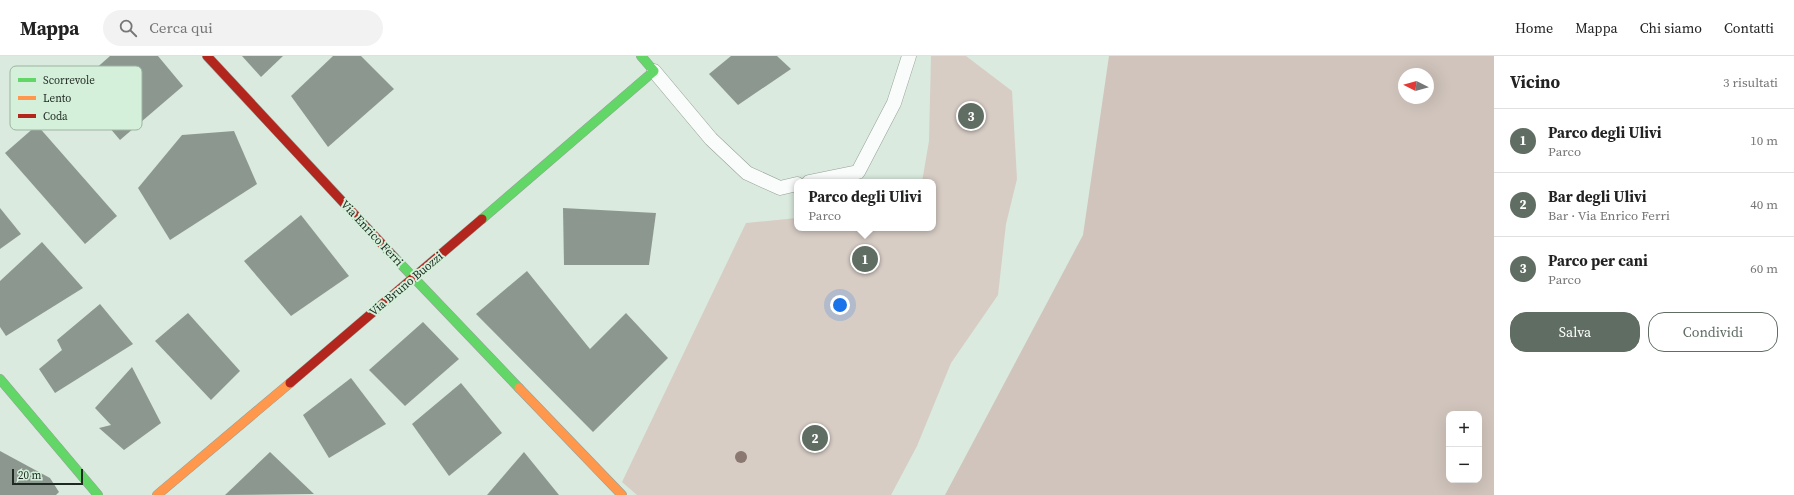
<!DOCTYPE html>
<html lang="it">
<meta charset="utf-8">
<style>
:root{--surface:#fff;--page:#f2f2f2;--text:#222;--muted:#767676;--line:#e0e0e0;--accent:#606d63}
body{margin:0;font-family:"Source Serif 4",serif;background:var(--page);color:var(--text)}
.controls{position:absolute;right:12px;bottom:12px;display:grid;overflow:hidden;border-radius:8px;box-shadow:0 4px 16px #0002}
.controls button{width:36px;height:36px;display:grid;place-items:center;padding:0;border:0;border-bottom:1px solid var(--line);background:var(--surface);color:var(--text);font:20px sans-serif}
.compass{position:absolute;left:1398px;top:12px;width:36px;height:36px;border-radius:50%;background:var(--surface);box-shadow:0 4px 16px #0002;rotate:276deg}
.scale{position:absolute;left:12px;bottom:10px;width:71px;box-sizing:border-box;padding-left:4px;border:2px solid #1e2921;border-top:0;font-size:11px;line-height:14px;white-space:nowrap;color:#1e2921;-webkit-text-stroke:3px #d4f0da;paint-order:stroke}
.you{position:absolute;left:840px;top:249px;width:14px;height:14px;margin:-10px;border:3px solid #fff;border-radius:50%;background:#1a73e8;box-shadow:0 0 0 6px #1a73e833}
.badge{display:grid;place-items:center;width:26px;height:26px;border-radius:50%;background:var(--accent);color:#fff;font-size:13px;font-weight:700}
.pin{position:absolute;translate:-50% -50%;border:2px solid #fff;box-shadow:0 1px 4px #0006}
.popup{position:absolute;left:794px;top:123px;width:142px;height:52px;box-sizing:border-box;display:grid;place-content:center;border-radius:8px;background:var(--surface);filter:drop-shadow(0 1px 3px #0005);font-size:13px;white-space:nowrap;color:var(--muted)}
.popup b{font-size:15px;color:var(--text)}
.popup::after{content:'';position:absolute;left:50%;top:100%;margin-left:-8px;border:8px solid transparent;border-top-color:var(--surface)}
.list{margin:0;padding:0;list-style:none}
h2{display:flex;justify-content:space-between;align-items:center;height:52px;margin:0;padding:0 16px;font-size:17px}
h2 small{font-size:13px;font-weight:400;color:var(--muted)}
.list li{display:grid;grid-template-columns:26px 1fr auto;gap:12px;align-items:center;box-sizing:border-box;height:64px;padding:0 16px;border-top:1px solid var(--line)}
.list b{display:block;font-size:15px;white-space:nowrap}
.list p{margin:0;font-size:13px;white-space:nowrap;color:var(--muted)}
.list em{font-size:13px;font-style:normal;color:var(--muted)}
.actions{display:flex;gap:8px;padding:12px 16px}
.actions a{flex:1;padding:9px 0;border:1px solid var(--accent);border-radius:16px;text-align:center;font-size:14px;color:var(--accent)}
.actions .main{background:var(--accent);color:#fff}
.icon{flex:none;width:22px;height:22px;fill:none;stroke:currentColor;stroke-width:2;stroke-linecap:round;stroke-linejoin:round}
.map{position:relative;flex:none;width:1494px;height:439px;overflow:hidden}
header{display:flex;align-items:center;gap:24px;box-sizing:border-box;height:56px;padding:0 20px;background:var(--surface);border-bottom:1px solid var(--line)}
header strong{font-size:19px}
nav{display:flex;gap:22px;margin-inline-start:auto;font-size:14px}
.search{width:280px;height:36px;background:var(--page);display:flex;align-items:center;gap:10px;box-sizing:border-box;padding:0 14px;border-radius:22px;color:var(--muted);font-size:15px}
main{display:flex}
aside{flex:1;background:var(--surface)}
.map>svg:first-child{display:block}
.green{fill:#d7cdc5}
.forest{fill:#d0c4bc;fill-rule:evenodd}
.building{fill:#8c988f}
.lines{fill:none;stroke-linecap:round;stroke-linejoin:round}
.lane-casing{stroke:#95a198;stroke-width:15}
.fast-casing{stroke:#95a198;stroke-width:10}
.slow-casing{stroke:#95a198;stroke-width:10}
.jam-casing{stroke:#95a198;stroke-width:10}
.lane{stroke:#f9fcfa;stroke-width:14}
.fast{stroke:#63d668;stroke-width:9}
.slow{stroke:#ff974d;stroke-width:9}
.jam{stroke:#b3261e;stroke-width:9}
.tree{fill:#8a7871}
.labels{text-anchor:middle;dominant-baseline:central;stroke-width:4;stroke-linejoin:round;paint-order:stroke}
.street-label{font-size:12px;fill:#1e2921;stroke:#d4f0da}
.key{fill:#d4f0da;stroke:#9db4a2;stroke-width:1}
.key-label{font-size:11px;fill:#1e2921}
</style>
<header>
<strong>Mappa</strong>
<div class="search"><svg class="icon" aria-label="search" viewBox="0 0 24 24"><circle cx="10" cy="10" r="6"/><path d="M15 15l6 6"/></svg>Cerca qui</div>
<nav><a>Home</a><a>Mappa</a><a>Chi siamo</a><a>Contatti</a></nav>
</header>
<main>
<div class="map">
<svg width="1494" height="439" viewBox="0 0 1494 439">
<rect width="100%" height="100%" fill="#daeade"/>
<path class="green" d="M931,0H966L1012,35L1017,123L1006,168L998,239L951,307L917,390L891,439H637L622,426L746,167L797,162V172H933V126H922L929,85Z"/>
<path class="forest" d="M1109,0H1494V439H945L1083,179ZM1404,18H1428V42H1404ZM1449,358H1479V424H1449Z"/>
<g class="building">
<path d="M110,0H158L183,30L120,84L75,31Z"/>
<path d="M242,0H283L261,21Z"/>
<path d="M333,0H361L394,33L328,91L291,40Z"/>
<path d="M731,0H777L791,13L738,49L709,18Z"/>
<path d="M37,69L117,160L85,188L5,97Z"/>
<path d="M234,75L257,128L170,184L138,132L182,79Z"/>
<path d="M0,152L21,178L0,193Z"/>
<path d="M563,152L656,157L649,209H564Z"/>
<path d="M301,159L349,220L291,260L244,205Z"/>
<path d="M42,186L83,232L6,280L0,271V225Z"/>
<path d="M527,215L590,293L626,257L668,302L593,376L476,258Z"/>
<path d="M100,248L133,288L55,337L39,313L62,294L57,284Z"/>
<path d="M188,257L240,315L211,344L155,285Z"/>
<path d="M423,266L459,303L405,350L369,314Z"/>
<path d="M132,311L161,367L124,394L99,372L111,369L95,352Z"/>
<path d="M351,322L386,368L329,402L303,359Z"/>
<path d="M461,327L502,377L449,420L412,368Z"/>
<path d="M815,370H822L828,378V385L815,396L808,395L802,388V380Z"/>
<path d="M0,395L50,422L59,436L56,439H0Z"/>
<path d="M270,396L314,438L225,439Z"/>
<path d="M524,396L559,439H487Z"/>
</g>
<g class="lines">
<defs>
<g id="lane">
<path d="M654,15L711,83L747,117L780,132L797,128"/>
<path d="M809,126L858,116L894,47L909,0"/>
</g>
<g id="fast">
<path d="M482,163L654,15L641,0"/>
<path d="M394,201L519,332"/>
<path d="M0,323L98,439"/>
</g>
<g id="slow">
<path d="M519,332L622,439"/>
<path d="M157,439L290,327"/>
</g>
<g id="jam">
<path d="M207,0L394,201"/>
<path d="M290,327L482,163"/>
</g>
</defs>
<use href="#lane" class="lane-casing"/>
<use href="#fast" class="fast-casing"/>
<use href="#slow" class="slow-casing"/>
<use href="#jam" class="jam-casing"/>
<use href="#lane" class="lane"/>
<use href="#fast" class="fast"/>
<use href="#slow" class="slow"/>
<use href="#jam" class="jam"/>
</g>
<circle class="tree" cx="741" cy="401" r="6"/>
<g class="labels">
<g class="street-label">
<text transform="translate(372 177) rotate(47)">Via Enrico Ferri</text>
<text transform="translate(406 228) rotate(-40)">Via Bruno Buozzi</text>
</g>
</g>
<rect x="10" y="10" width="132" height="64" rx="6" class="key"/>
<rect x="18" y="22" width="18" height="4" fill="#63d668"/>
<rect x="18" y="40" width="18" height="4" fill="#ff974d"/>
<rect x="18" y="58" width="18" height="4" fill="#b3261e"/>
<g class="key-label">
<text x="43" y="28">Scorrevole</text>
<text x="43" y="46">Lento</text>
<text x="43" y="64">Coda</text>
</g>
</svg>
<div class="controls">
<button>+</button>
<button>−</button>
</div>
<svg class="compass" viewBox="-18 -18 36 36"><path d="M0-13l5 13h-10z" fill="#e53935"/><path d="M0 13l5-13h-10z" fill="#767676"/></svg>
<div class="scale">20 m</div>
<div class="you"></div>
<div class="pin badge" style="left:865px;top:203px">1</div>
<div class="popup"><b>Parco degli Ulivi</b>Parco</div>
<div class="pin badge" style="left:815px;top:382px">2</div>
<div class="pin badge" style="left:971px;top:60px">3</div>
</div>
<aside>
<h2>Vicino<small>3 risultati</small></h2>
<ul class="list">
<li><span class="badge">1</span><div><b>Parco degli Ulivi</b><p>Parco</p></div><em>10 m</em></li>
<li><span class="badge">2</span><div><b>Bar degli Ulivi</b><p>Bar · Via Enrico Ferri</p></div><em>40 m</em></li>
<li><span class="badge">3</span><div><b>Parco per cani</b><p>Parco</p></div><em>60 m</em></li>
</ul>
<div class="actions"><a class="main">Salva</a><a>Condividi</a></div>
</aside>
</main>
